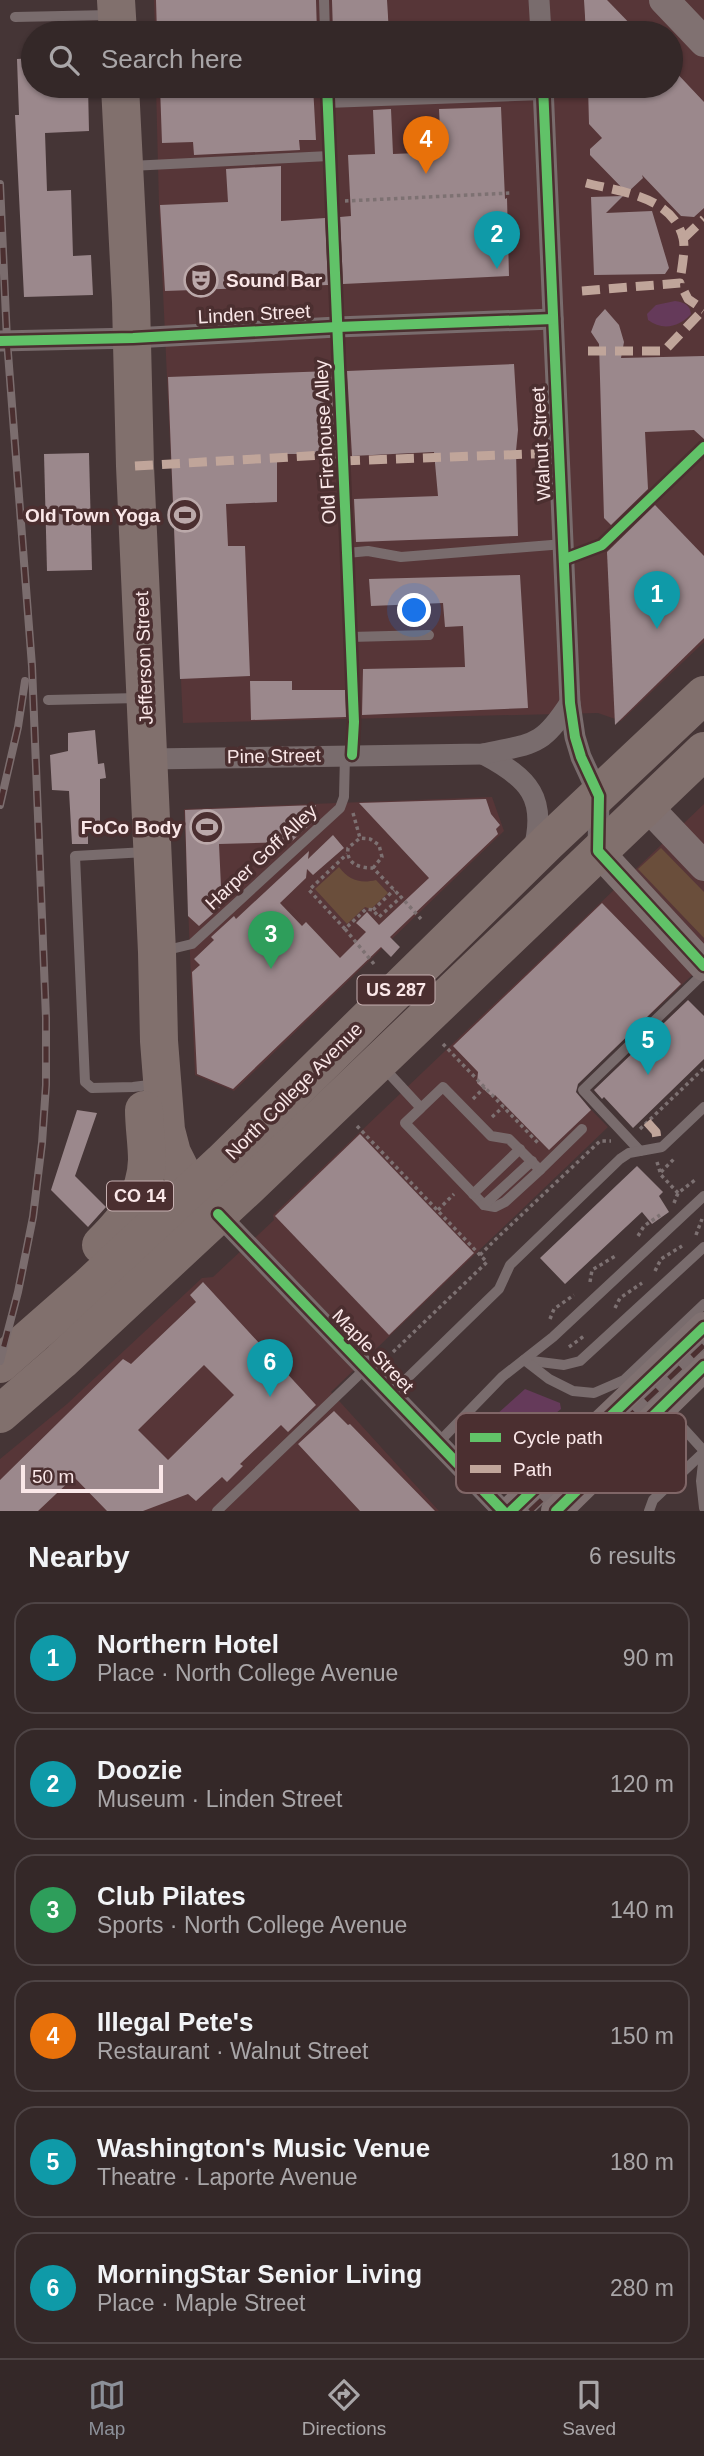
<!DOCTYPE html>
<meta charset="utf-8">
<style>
:root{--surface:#342828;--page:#3c3030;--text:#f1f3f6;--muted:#a9a6a8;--line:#4e4445;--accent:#8c9099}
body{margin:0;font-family:Helvetica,sans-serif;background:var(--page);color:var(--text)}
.scale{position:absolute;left:21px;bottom:18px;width:142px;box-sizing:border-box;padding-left:7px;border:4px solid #fae7e8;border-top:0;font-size:19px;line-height:24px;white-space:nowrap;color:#fae7e8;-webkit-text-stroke:5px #4b2f30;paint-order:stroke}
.you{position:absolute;left:415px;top:611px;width:24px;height:24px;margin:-18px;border:5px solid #fff;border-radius:50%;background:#1a73e8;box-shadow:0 0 0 10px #1a73e833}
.badge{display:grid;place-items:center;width:46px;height:46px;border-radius:50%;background:var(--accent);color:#fff;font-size:23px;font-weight:700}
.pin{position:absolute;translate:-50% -58px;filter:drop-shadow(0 2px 4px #0008)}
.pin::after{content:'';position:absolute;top:37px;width:24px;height:21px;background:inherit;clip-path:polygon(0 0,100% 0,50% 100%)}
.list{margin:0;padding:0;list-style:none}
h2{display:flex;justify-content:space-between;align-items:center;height:91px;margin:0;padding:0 28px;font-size:30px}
h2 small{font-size:23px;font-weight:400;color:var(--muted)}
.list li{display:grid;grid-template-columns:46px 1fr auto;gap:21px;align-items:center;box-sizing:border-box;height:112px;margin:0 14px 14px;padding:0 14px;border:2px solid var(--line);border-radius:21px}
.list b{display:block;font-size:26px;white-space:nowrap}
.list p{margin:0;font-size:23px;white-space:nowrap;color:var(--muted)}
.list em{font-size:23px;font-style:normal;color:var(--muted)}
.icon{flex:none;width:38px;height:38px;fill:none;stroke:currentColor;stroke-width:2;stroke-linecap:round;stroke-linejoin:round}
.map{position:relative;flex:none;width:704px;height:1511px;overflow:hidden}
.search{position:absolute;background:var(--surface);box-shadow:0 2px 5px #0004;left:21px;right:21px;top:21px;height:77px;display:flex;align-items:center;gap:18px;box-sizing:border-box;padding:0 24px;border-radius:38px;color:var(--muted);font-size:26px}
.sheet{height:847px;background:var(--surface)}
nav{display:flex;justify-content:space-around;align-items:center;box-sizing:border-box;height:98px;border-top:2px solid var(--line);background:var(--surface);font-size:19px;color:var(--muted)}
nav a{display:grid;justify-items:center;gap:4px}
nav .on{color:var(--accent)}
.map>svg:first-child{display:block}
.built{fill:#573638}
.green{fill:#6a4e3b}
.water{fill:#653a5a}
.building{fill:#9b888c;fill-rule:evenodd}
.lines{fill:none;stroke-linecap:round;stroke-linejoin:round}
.path{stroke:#7d7172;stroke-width:3.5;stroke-dasharray:3.5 3.5;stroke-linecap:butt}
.lane{stroke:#796c6d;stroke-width:10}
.street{stroke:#796c6d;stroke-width:21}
.secondary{stroke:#807171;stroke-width:30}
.highway{stroke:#81706d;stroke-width:38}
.rail-casing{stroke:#7b6d6e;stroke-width:8}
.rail{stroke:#4b2f30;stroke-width:5;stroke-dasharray:16;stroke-linecap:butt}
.quiet{stroke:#c0a59a;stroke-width:9;stroke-dasharray:18 9;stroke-linecap:butt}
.cycleway-casing{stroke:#4b2f30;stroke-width:15}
.cycleway{stroke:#61c268;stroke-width:10}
.labels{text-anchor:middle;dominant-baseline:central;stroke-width:7;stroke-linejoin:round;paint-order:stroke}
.shield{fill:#4b2f30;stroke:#c6b0b1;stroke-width:2}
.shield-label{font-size:18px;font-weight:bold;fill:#fae7e8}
.poi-label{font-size:19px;font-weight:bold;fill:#fae7e8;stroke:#4b2f30;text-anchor:end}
.street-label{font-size:19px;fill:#fae7e8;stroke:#4b2f30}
.key{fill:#4b2f30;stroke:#806667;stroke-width:2}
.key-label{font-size:19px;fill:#fae7e8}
</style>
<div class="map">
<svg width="704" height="1511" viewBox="0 0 704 1511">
<rect width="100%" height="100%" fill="#453536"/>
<g class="built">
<path d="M154,0H704V642L621,721L598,713L183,723L159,205L156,86H671V33H155Z"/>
<path d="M492,797L504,831L234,1091L195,1075L184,809Z"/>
<path d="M704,804V964L571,1089L608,1127L331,1392L439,1511H0V1459L67,1404L202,1278L213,1277L274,1220L273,1215Z"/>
</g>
<g class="green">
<path d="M661,848L704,892V938L638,869Z"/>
<path d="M339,867C349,880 360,884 376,880L388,893L371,909L365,907L347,924L315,889Z"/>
</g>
<g class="water">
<path d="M675,301C684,302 690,305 691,314C680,327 662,331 648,320L647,314L656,305Z"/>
<path d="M525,1389L560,1403L561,1409L516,1445H506L491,1429L488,1422Z"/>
</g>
<g class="building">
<path d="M156,0H316L317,33H157Z"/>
<path d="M332,0H387L389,33H333Z"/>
<path d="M584,0H607L639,33H586Z"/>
<path d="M33,58V86H88L89,131L45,133L47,191L71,190L73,256L91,255L93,295L24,297L15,115H19L17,59Z"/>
<path d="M671,67L704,102V208L694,217L681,216L642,175L643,178L627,193L590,155V149L602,138L589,124L588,86H671Z"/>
<path d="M160,86H313L316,140H299L300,150L194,155L193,142L162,143Z"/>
<path d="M501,107L505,199L507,198L509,276L343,284L340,217L351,216L348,155L375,154L373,110L391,109L393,154L441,152L439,109Z"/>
<path d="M281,166V221L325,218L328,285L165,291L160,205L228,202L226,169Z"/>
<path d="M623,196L606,213L652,211L669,268L665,274L594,275L591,197Z"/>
<path d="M605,309L619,325L624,342L621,358L704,356V439L694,430L645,432L648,489L611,525L604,518L599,344L591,332L596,319Z"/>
<path d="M514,364L518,430L516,451L518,536L356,542L354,499L438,496L434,452L352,456L347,371Z"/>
<path d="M331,371L335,454H277V502L226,504L228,546H245L250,676L180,679L168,377Z"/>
<path d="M89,453L92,570L47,571L44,454Z"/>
<path d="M655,505L704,556V638L615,725L607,552Z"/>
<path d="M520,575L528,708L362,715L363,669L465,667L463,626L445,627L443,603L371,606L369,579Z"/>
<path d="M250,681H292V690H345L346,717L251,720Z"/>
<path d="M95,730L98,764L104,763L106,778L100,779V826L88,828V844H72L69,791L52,790L50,755L68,751V733Z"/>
<path d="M486,799L491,814L500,825L496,829L498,834L390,937L400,947L391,957L381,947L233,1089L197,1074L192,972L200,965L194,959L214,940L211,937L234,916L236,919L309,851L308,859L333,835L344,848L313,875L307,869L306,878L280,903L302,926L306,922L340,958L366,932L356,923L367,912L379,925L429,878L359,803Z"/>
<path d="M316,805L313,822L291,842L219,844L221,887L215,893L224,904L199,926L188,916L185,810Z"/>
<path d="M602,903L681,984L578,1084L576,1092L591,1110L549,1150L495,1095H490L477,1083L478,1072L453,1046Z"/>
<path d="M688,1000L704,1016V1059L633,1128L604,1097L602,1099L594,1090Z"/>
<path d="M77,1110L97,1113L75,1176L106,1207L88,1227L51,1190Z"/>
<path d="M360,1134L474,1253L389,1335L275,1216Z"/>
<path d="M637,1166L663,1192L659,1196L669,1212L652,1224L642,1212L565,1284L540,1258Z"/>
<path d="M203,1282L316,1405L288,1432L281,1425L240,1464L243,1466L227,1482L222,1477L196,1501L188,1494L143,1511H107L74,1477L38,1511H0V1480L123,1359L131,1364L196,1302L190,1295ZM204,1365L234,1395L168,1460L138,1430Z"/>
<path d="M334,1411L348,1425L350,1424L435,1511H360L298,1444Z"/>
</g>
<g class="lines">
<g class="path">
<path d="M345,201L511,193"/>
<path d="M353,813L360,838"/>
<path d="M373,868L382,857L379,845L370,839L360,838L348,848C346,864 359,868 373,868L401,897"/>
<path d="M373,910L394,890"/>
<path d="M345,929L309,890L347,854"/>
<path d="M374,964L345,929L366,909L373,910L379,917L401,897L421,919"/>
<path d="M443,1044L539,1144"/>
<path d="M473,1099L485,1087"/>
<path d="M492,1117L503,1107"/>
<path d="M357,1126L480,1255"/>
<path d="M640,1129L704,1068"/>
<path d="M657,1162L661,1175L678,1193"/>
<path d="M661,1172L674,1159"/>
<path d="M674,1203L678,1193L695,1180"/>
<path d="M438,1210L454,1194"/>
<path d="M696,1235L702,1219"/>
<path d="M638,1236L644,1226L660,1215"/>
<path d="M655,1271L661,1259L682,1246"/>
<path d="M590,1282L592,1270L617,1255"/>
<path d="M615,1308L620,1298L642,1283"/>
<path d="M550,1319L554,1309L574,1295"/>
<path d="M569,1347L584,1336"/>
<path d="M393,1352L487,1262L480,1255L496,1239L600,1141H611"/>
</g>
<g class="lane">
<path d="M324,0L325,33"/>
<path d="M15,17L110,15"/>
<path d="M327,86L347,553L354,722L352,755"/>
<path d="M327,103L544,95"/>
<path d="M130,166L329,156"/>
<path d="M347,553L368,551L401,557L564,544"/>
<path d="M565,559L602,545L704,447"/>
<path d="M350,637L429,635"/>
<path d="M48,700L139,698"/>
<path d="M146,852L75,856L85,1082L92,1088L133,1087L157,1084"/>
<path d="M163,951L192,944L340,808L344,797L345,755"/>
<path d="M383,1067L421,1108L405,1123L484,1205L495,1207L505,1202L540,1170L509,1139L491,1136L443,1087L421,1108"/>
<path d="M640,1151L583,1090L704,973"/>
<path d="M540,1170L582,1129"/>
<path d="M473,1194L520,1149"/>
<path d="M484,1205L532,1161"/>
<path d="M524,1360L564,1365L580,1361L704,1247"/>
<path d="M527,1362L549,1379L573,1391L594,1393L624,1380L704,1304"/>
<path d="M391,1394L499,1289L510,1265L620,1159L629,1153L662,1147L704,1107"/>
<path d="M665,1408L704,1451"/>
<path d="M438,1443L502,1377L553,1337L704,1196"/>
<path d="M704,1454L701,1481L704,1508"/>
<path d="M217,1511L366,1368"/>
<path d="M649,1511L653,1500L704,1452"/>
</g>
<g class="street">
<path d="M539,0L541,33"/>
<path d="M543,86L570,703L575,737L581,757L599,796L598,851"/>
<path d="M0,341L133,338L337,327L553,319"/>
<path d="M483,754C529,778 548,798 533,852"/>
<path d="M148,759L483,754C533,743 541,748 570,703"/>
<path d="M218,1214L503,1511"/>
</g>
<g class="secondary">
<path d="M664,0L704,42"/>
<path d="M647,806L704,866"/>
<path d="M598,851L704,966"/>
<path d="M511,1511L704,1327"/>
<path d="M556,1511L704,1366"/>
</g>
<g class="highway">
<path d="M116,0L118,33"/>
<path d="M120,86L131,302L135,466L157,952L159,1041L166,1130L172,1153L181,1171L218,1214"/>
<path d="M101,1245C126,1220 146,1197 147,1160C147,1143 144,1127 144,1110"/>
<path d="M0,1364L89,1286L222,1162L547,843L704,695"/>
<path d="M0,1414L61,1361L247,1188L704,751"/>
</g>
<defs>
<g id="rail">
<path d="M0,184L7,340L32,666L46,1018V1085L42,1143L33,1217L18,1292L0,1361"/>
<path d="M0,805L18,727L25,681"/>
<path d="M530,1511L704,1345"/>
</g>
</defs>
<use href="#rail" class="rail-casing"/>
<use href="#rail" class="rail"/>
<g class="quiet">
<path d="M586,183C621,192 672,196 683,238C686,250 681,270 680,283"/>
<path d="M683,239L704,219"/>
<path d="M582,291L680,283L688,299L704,310"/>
<path d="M588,351H664L704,309"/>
<path d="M342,461L559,453"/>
<path d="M135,466L342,454"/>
<path d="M647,1122L656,1132L657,1139"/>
</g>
<defs>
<g id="cycleway">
<path d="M327,86L347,553L354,722L352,755"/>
<path d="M543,86L570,703L575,737L581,757L599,796L598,851L704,966"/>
<path d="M0,341L133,338L337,327L553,319"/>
<path d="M565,559L602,545L704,447"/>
<path d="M218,1214L503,1511"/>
<path d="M511,1511L704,1327"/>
<path d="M556,1511L704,1366"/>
</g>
</defs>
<use href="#cycleway" class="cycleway-casing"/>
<use href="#cycleway" class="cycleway"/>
</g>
<defs>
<symbol id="theatre-ring" viewBox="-11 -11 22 22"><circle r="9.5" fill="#4b2f30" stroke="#bba9aa" stroke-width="1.5"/><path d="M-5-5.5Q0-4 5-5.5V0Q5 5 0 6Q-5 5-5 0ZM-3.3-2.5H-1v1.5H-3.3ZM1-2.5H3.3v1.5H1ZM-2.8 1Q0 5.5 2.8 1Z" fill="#bba9aa"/></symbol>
<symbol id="stadium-ring" viewBox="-11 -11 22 22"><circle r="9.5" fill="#4b2f30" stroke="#bba9aa" stroke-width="1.5"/><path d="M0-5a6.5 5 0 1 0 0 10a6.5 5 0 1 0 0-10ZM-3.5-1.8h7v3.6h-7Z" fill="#bba9aa"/></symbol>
</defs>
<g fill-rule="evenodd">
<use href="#theatre-ring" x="182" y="261" width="38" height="38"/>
<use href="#stadium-ring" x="166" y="496" width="38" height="38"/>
<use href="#stadium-ring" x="188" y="808" width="38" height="38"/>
</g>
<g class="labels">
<g class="shield">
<rect x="357.5" y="975.5" width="77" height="29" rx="5"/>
<rect x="107" y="1181.5" width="66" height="29" rx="5"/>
</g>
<g class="shield-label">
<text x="396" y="990">US 287</text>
<text x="140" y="1196">CO 14</text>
</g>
<g class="poi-label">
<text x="226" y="280" text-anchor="start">Sound Bar</text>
<text x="160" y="515">Old Town Yoga</text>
<text x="182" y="827">FoCo Body</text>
</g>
<g class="street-label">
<text transform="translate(254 314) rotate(-3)">Linden Street</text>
<text transform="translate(325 442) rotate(-93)">Old Firehouse Alley</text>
<text transform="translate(541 444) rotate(-93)">Walnut Street</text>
<text transform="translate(144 658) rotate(-92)">Jefferson Street</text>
<text transform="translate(274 756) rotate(-1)">Pine Street</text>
<text transform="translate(261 857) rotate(-43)">Harper Goff Alley</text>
<text transform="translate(294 1091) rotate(-45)">North College Avenue</text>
<text transform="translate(373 1351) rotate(46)">Maple Street</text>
</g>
</g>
<rect x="456" y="1413" width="230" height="80" rx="10" class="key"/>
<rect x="470" y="1433" width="31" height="9" fill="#61c268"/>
<rect x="470" y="1465" width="31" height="8" fill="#c0a59a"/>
<g class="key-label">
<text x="513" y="1444">Cycle path</text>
<text x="513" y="1476">Path</text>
</g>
</svg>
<div class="scale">50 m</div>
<div class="you"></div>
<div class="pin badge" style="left:657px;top:629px;background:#0f9aa8">1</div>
<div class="pin badge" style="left:497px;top:269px;background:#0f9aa8">2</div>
<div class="pin badge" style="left:271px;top:969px;background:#2e9e5b">3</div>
<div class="pin badge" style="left:426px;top:174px;background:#e8710a">4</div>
<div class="pin badge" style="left:648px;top:1075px;background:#0f9aa8">5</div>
<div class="pin badge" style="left:270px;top:1397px;background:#0f9aa8">6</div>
<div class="search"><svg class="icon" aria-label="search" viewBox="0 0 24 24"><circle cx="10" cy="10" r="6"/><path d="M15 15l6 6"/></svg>Search here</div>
</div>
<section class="sheet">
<h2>Nearby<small>6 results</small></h2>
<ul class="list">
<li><span class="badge" style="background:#0f9aa8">1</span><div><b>Northern Hotel</b><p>Place · North College Avenue</p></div><em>90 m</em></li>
<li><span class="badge" style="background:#0f9aa8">2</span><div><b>Doozie</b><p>Museum · Linden Street</p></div><em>120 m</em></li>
<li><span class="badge" style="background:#2e9e5b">3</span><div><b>Club Pilates</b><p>Sports · North College Avenue</p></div><em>140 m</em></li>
<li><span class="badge" style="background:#e8710a">4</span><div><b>Illegal Pete's</b><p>Restaurant · Walnut Street</p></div><em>150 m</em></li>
<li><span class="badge" style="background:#0f9aa8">5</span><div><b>Washington's Music Venue</b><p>Theatre · Laporte Avenue</p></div><em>180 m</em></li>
<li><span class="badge" style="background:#0f9aa8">6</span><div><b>MorningStar Senior Living</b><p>Place · Maple Street</p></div><em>280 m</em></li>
</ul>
</section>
<nav>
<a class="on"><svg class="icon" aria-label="map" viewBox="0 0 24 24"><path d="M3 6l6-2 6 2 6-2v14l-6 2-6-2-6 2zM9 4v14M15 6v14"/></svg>Map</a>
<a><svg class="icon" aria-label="directions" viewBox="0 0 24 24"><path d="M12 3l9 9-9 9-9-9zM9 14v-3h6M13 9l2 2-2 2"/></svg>Directions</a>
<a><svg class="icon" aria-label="saved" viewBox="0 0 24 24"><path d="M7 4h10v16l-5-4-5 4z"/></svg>Saved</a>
</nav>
